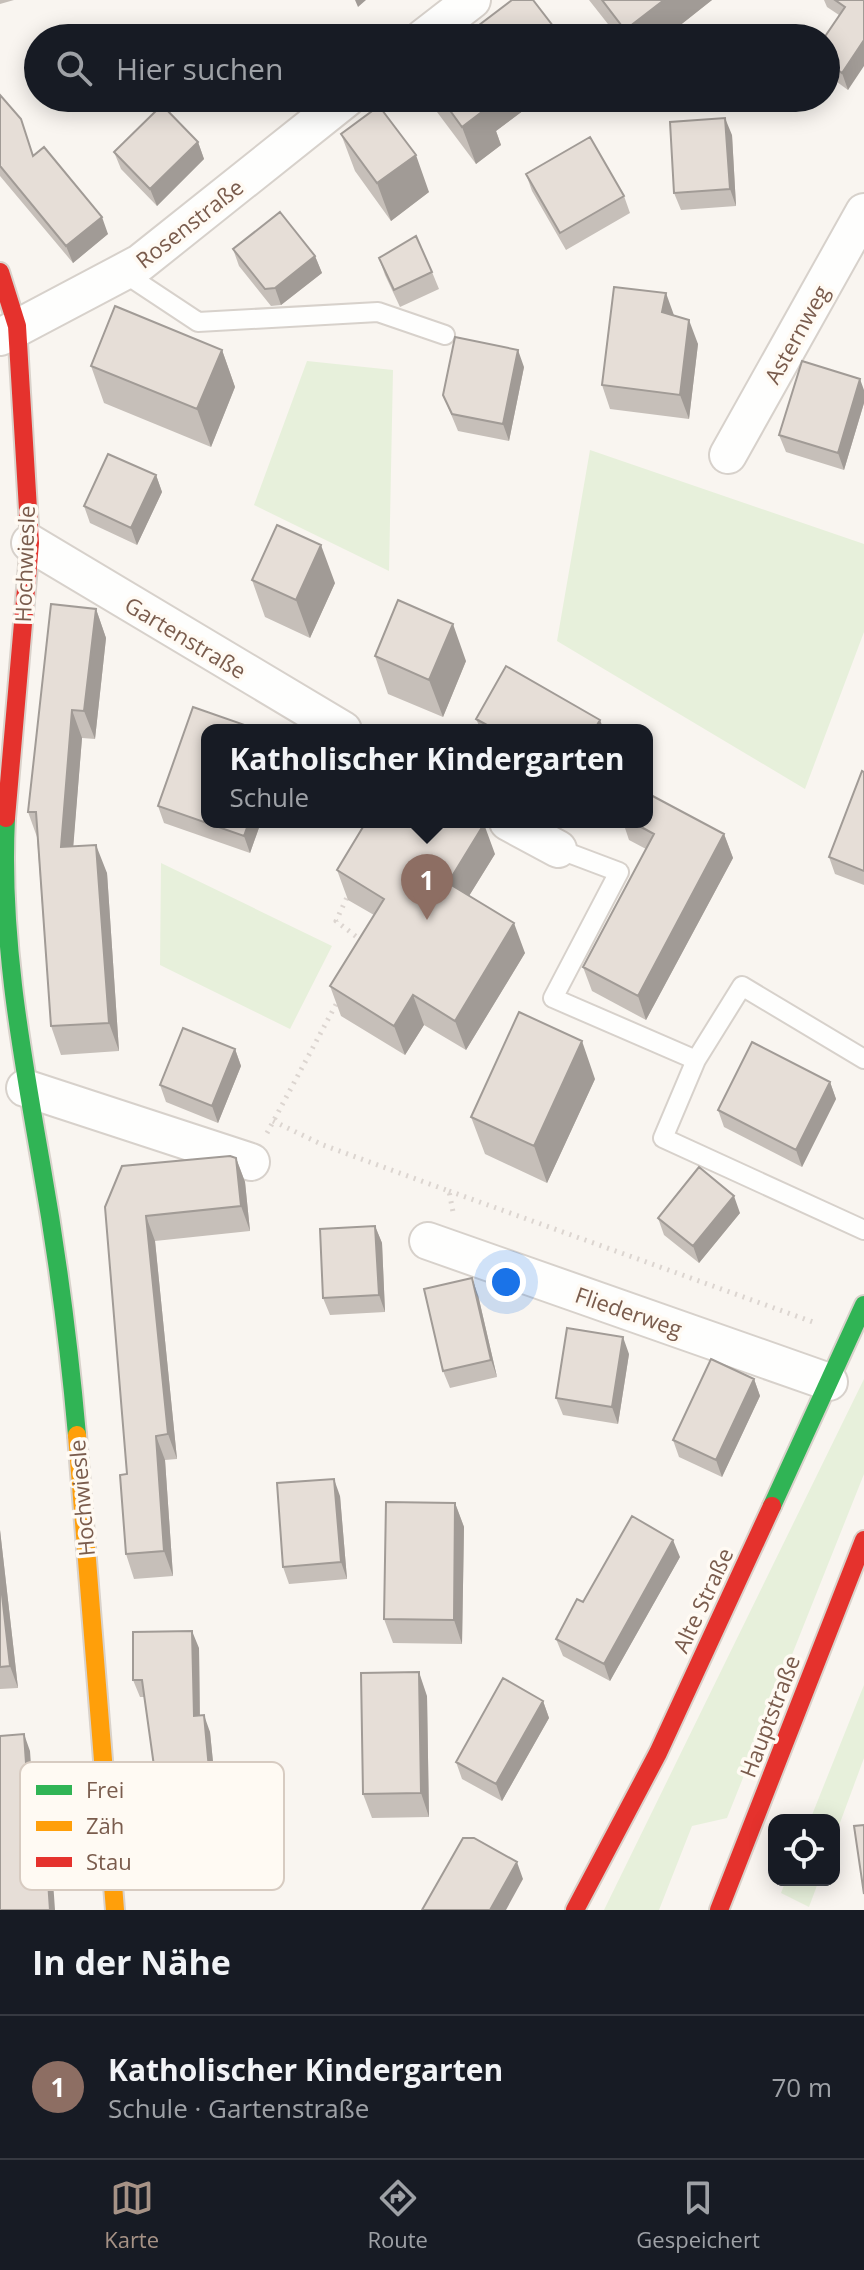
<!DOCTYPE html>
<html lang="de">
<meta charset="utf-8">
<style>
:root{--surface:#171b24;--page:#20242c;--text:#f1f3f6;--muted:#9ea1a6;--line:#363941;--accent:#a69286}
body{margin:0;font-family:"Open Sans",sans-serif;background:var(--page);color:var(--text)}
.controls{position:absolute;right:24px;bottom:24px;display:grid;overflow:hidden;border-radius:16px;box-shadow:0 4px 20px #0003}
.controls button{width:72px;height:72px;display:grid;place-items:center;padding:0;border:0;border-bottom:2px solid var(--line);background:var(--surface);color:var(--text);font:40px sans-serif}
.you{position:absolute;left:506px;top:1282px;width:28px;height:28px;margin:-20px;border:6px solid #fff;border-radius:50%;background:#1a73e8;box-shadow:0 0 0 12px #1a73e833}
.badge{display:grid;place-items:center;width:52px;height:52px;border-radius:50%;background:var(--accent);color:#fff;font-size:26px;font-weight:700}
.pin{position:absolute;translate:-50% -66px;filter:drop-shadow(0 2px 4px #0008)}
.pin::after{content:'';position:absolute;top:42px;width:28px;height:24px;background:inherit;clip-path:polygon(0 0,100% 0,50% 100%)}
.popup{position:absolute;left:201px;top:724px;width:452px;height:104px;box-sizing:border-box;display:grid;place-content:center;border-radius:16px;background:var(--surface);filter:drop-shadow(0 2px 6px #0005);font-size:26px;white-space:nowrap;color:var(--muted)}
.popup b{font-size:30px;color:var(--text)}
.popup::after{content:'';position:absolute;left:50%;top:100%;margin-left:-16px;border:16px solid transparent;border-top-color:var(--surface)}
.list{margin:0;padding:0;list-style:none}
h2{display:flex;justify-content:space-between;align-items:center;height:104px;margin:0;padding:0 32px;font-size:34px}
h2 small{font-size:26px;font-weight:400;color:var(--muted)}
.list li{display:grid;grid-template-columns:52px 1fr auto;gap:24px;align-items:center;box-sizing:border-box;height:144px;padding:0 32px;border-top:2px solid var(--line)}
.list b{display:block;font-size:30px;white-space:nowrap}
.list p{margin:0;font-size:26px;white-space:nowrap;color:var(--muted)}
.list em{font-size:26px;font-style:normal;color:var(--muted)}
.icon{flex:none;width:44px;height:44px;fill:none;stroke:currentColor;stroke-width:2;stroke-linecap:round;stroke-linejoin:round}
.map{position:relative;flex:none;width:864px;height:1910px;overflow:hidden}
.search{position:absolute;background:var(--surface);box-shadow:0 4px 20px #0003;left:24px;right:24px;top:24px;height:88px;display:flex;align-items:center;gap:20px;box-sizing:border-box;padding:0 28px;border-radius:44px;color:var(--muted);font-size:30px}
.sheet{height:248px;background:var(--surface)}
nav{display:flex;justify-content:space-around;align-items:center;box-sizing:border-box;height:112px;border-top:2px solid var(--line);background:var(--surface);font-size:22px;color:var(--muted)}
nav a{display:grid;justify-items:center;gap:4px}
nav .on{color:var(--accent)}
.map>svg:first-child{display:block}
.green{fill:#e7f0db}
.lines{fill:none;stroke-linecap:round;stroke-linejoin:round}
.lane-casing{stroke:#d7d1cb;stroke-width:22}
.street-casing{stroke:#d7d1cb;stroke-width:40}
.fast-casing{stroke:#d9d2cb;stroke-width:22}
.slow-casing{stroke:#d9d2cb;stroke-width:22}
.jam-casing{stroke:#d9d2cb;stroke-width:22}
.path{stroke:#dcd5d0;stroke-width:5;stroke-dasharray:2 6;stroke-linecap:butt}
.lane{stroke:#fefefd;stroke-width:18}
.street{stroke:#fefefd;stroke-width:36}
.fast{stroke:#30b455;stroke-width:18}
.slow{stroke:#ff9f0a;stroke-width:18}
.jam{stroke:#e5322d;stroke-width:18}
.wall{fill:#c6bfb9}
.shaded-wall{fill:#a19b96}
.building{fill:#e6ded7;stroke:#a19b96;stroke-width:2}
.labels{text-anchor:middle;dominant-baseline:central;stroke-width:7;stroke-linejoin:round;paint-order:stroke}
.street-label{font-size:22px;fill:#7a5c4d;stroke:#fffaf3}
.key{fill:#fffaf3;stroke:#d7cbc1;stroke-width:2}
.key-label{font-size:22px;fill:#7a5c4d}
</style>
<div class="map">
<svg width="864" height="1910" viewBox="0 0 864 1910">
<rect width="100%" height="100%" fill="#f9f5f0"/>
<path class="green" d="M307 361 393 370 389 571 254 505Z
M590 450 864 544V632L805 789 557 641Z
M161 863 332 946 290 1029 160 965Z
M864 1379V1474L727 1818 692 1826 659 1910H604Z
M864 1685V1758L834 1839V1820H810Z
M786 1880H819L809 1907 781 1893Z"/>
<g class="lines">
<defs>
<path id="lane" d="M124 273 198 322 378 312 445 335
M558 849 619 872 553 998 696 1060
M864 1059 742 986 696 1060 663 1138 864 1230"/>
<path id="street" d="M423 38 472 0
M0 337 140 263 347 98
M728 455 864 212
M30 543 343 730
M508 822 558 849
M25 1088 251 1162
M428 1241 829 1382"/>
<path id="fast" d="M6 818C0 935 21 1049 41 1163 57 1253 69 1344 77 1435
M772 1506 864 1305"/>
<path id="slow" d="M77 1435 115 1910"/>
<path id="jam" d="M0 272 17 326 30 543 6 818
M575 1910 658 1753 772 1506
M719 1910 864 1540"/>
</defs>
<use href="#lane" class="lane-casing"/>
<use href="#street" class="street-casing"/>
<use href="#fast" class="fast-casing"/>
<use href="#slow" class="slow-casing"/>
<use href="#jam" class="jam-casing"/>
<path class="path" d="M350 891 336 921 362 941
M273 1121 323 1145 449 1191 453 1212
M267 1133 340 997
M449 1191 813 1322"/>
<use href="#lane" class="lane"/>
<use href="#street" class="street"/>
<use href="#fast" class="fast"/>
<use href="#slow" class="slow"/>
<use href="#jam" class="jam"/>
</g>
<path class="wall" d="M0 0H14L0 4Z
M589 0H712L664 38H619Z
M824 0H864L848 90 826 74V38L839 15 827 7Z
M0 95 33 155 108 234 73 263 0 176Z
M430 98H540L496 131 501 145 476 164 434 108Z
M341 134 429 192 391 221 355 171Z
M732 135 736 206 681 210 674 193Z
M198 142 204 159 157 206 121 169 114 152Z
M526 174 624 196 630 213 566 250 532 191Z
M233 249 315 256 322 273 281 305 271 306 239 266Z
M379 258 432 272 439 289 400 307 385 275Z
M674 316 698 344 689 419 610 409 602 385Z
M222 350 235 387 211 447 104 403 91 366Z
M524 367 509 441 458 431 443 395Z
M864 390V403L844 470 786 452 779 435Z
M156 475 162 492 137 545 90 523 84 506Z
M252 580 335 583 310 638 265 617Z
M96 609 106 638 95 739 82 738 73 846 107 873 119 1051 61 1055 51 1026 37 837 28 812Z
M375 656 466 661 443 717 388 694Z
M476 719 604 730H481Z
M864 772V885L835 874 829 857Z
M158 806 207 822H261L250 853 164 823Z
M623 822H647L724 834 733 858 646 1020 592 991 583 967 646 849 629 840Z
M495 854 469 896 525 953 466 1050 424 1025 405 1055 341 1016 330 986 374 915 348 900 337 870Z
M235 1049 241 1066 218 1123 166 1102 160 1085Z
M595 1079 547 1183 485 1154 471 1117Z
M830 1082 836 1099 802 1167 724 1127 718 1110Z
M236 1158 245 1182 250 1231 155 1241 177 1459 165 1460 173 1576 134 1579 126 1554 127 1474 105 1207Z
M740 1213 699 1263 664 1235 658 1218Z
M375 1226 382 1243 385 1312 330 1315 323 1298Z
M478 1295 497 1377 450 1388 443 1371Z
M629 1354 618 1424 563 1415 556 1398Z
M754 1379 760 1396 722 1477 679 1457 673 1440Z
M340 1496 347 1579 289 1584 283 1567Z
M455 1503 464 1527 462 1644 393 1643 384 1619Z
M0 1530 18 1688 0 1689Z
M680 1557 610 1681 563 1656 556 1639 583 1602Z
M199 1648 200 1716 210 1732 224 1872 157 1877 151 1860 160 1809 145 1697H140L133 1680Z
M427 1696 429 1817 372 1818 363 1794Z
M543 1701 549 1718 502 1801 462 1779 456 1762Z"/>
<path class="shaded-wall" d="M355 0H366L358 7Z
M664 0H712L664 38H628L625 30Z
M864 40V66L848 90 842 73Z
M479 98H540L496 131 501 145 476 164 462 127Z
M725 118 732 135 736 206 730 189Z
M198 142 204 159 157 206 150 189Z
M416 155 429 192 391 221 377 183Z
M102 217 108 234 73 263 66 246Z
M315 256 322 273 281 305 275 288Z
M666 293 675 318 662 312Z
M689 320 698 344 689 419 680 395Z
M222 350 235 387 211 447 197 409Z
M518 350 524 367 509 441 503 424Z
M860 379 864 390V403L844 470 838 453Z
M156 475 162 492 137 545 131 528Z
M321 545 335 583 310 638 296 600Z
M96 609 106 638 95 739 84 711Z
M453 624 466 661 443 717 429 680Z
M72 710 82 738 71 875 61 847Z
M600 720 604 730H594Z
M249 822H261L250 853 244 836Z
M484 824 495 854 459 912 448 883Z
M724 834 733 858 646 1020 638 996Z
M96 845 107 873 119 1051 109 1023Z
M514 923 525 953 466 1050 455 1021Z
M413 995 424 1025 405 1055 394 1026Z
M582 1041 595 1079 547 1183 534 1146Z
M235 1049 241 1066 218 1123 212 1106Z
M830 1082 836 1099 802 1167 796 1150Z
M236 1158 245 1182 250 1231 241 1206Z
M734 1196 740 1213 699 1263 693 1246Z
M146 1216 155 1241 177 1459 168 1434Z
M375 1226 382 1243 385 1312 379 1295Z
M472 1278 478 1295 497 1377 491 1360Z
M623 1337 629 1354 618 1424 612 1407Z
M754 1379 760 1396 722 1477 716 1460Z
M156 1436 165 1460 173 1576 164 1551Z
M334 1479 340 1496 347 1579 341 1562Z
M455 1503 464 1527 462 1644 454 1620Z
M0 1530 18 1688 10 1666 0 1577Z
M673 1540 680 1557 610 1681 604 1664Z
M192 1631 199 1648 200 1733 194 1716Z
M419 1672 427 1696 429 1817 421 1793Z
M543 1701 549 1718 502 1801 496 1784Z
M204 1715 210 1732 224 1872 217 1855Z
M24 1734 30 1751 36 1838 30 1821Z
M44 1821 50 1838 55 1910H50Z
M517 1862 523 1879 506 1910H490Z"/>
<path class="building" d="M512 0H533L560 35 556 38H462Z
M602 0H664L625 30Z
M835 0H864V40L842 73 826 61V38H824L845 7Z
M0 95 21 119 33 156 44 147 102 217 66 246 0 166Z
M441 98H480L487 108 462 127Z
M162 105 198 142 150 189 114 152Z
M379 106 416 155 377 183 341 134Z
M725 118 730 189 674 193 670 122Z
M590 137 624 196 560 233 526 174Z
M280 212 315 256 275 288 265 289 233 249Z
M416 236 432 272 394 290 379 258Z
M614 287 666 293 662 312 689 320 680 395 602 385Z
M115 306 222 350 197 409 91 366Z
M455 337 518 350 503 424 452 414 443 395Z
M802 361 860 379 838 453 779 435Z
M108 454 156 475 131 528 84 506Z
M277 525 321 545 296 600 252 580Z
M398 600 453 624 429 680 375 656Z
M51 604 96 609 84 711 72 710 61 847 96 845 109 1023 51 1026 36 812H28Z
M506 666 600 720 594 730H496L476 719Z
M193 707 259 730H207V822H249L244 836 158 806Z
M862 771 864 772V871L829 857Z
M647 793 724 834 638 996 583 967 654 834 632 822H647Z
M366 822H480L484 824 448 883 514 923 455 1021 413 995 394 1026 330 986 384 899 337 870Z
M519 1012 582 1041 534 1146 471 1117Z
M183 1028 235 1049 212 1106 160 1085Z
M752 1042 830 1082 796 1150 718 1110Z
M230 1156 236 1158 241 1206 146 1216 168 1434 156 1436 164 1551 126 1554 120 1475 127 1474 105 1207 122 1166Z
M699 1167 734 1196 693 1246 658 1218Z
M375 1226 379 1295 323 1298 320 1229Z
M472 1278 491 1360 443 1371 424 1289Z
M567 1328 623 1337 612 1407 556 1398Z
M711 1359 754 1379 716 1460 673 1440Z
M334 1479 341 1562 283 1567 277 1483Z
M386 1502 455 1503 454 1620 384 1619Z
M632 1516 673 1540 604 1664 556 1639 577 1599 583 1602Z
M0 1577 10 1666 0 1667Z
M192 1631 194 1716 204 1715 217 1855 151 1860 148 1810 160 1809 142 1680H133V1632Z
M419 1672 421 1793 363 1794 361 1673Z
M503 1678 543 1701 496 1784 456 1762Z
M24 1734 30 1821H44L50 1910H0V1736Z
M864 1825V1894L854 1826Z
M463 1838H474L517 1862 490 1910H422Z"/>
<g class="labels">
<g class="street-label">
<text transform="translate(189 223) rotate(-38)">Rosenstraße</text>
<text transform="translate(796 334) rotate(-61)">Asternweg</text>
<text transform="translate(24 564) rotate(-88)">Hochwiesle</text>
<text transform="translate(186 637) rotate(31)">Gartenstraße</text>
<text transform="translate(629 1311) rotate(19)">Fliederweg</text>
<text transform="translate(81 1498) rotate(-95)">Hochwiesle</text>
<text transform="translate(702 1600) rotate(-65)">Alte Straße</text>
<text transform="translate(769 1716) rotate(-69)">Hauptstraße</text>
</g>
</g>
<rect x="20" y="1762" width="264" height="128" rx="12" class="key"/>
<rect x="36" y="1785" width="36" height="10" fill="#30b455"/>
<rect x="36" y="1821" width="36" height="10" fill="#ff9f0a"/>
<rect x="36" y="1857" width="36" height="10" fill="#e5322d"/>
<g class="key-label">
<text x="86" y="1798">Frei</text>
<text x="86" y="1834">Zäh</text>
<text x="86" y="1870">Stau</text>
</g>
</svg>
<div class="controls">
<button><svg class="icon" aria-label="locate" viewBox="0 0 24 24"><circle cx="12" cy="12" r="6"/><path d="M12 2v4M12 18v4M2 12h4M18 12h4"/></svg></button>
</div>
<div class="you"></div>
<div class="pin badge" style="left:427px;top:920px;background:#8d6e63">1</div>
<div class="popup"><b>Katholischer Kindergarten</b>Schule</div>
<div class="search"><svg class="icon" aria-label="search" viewBox="0 0 24 24"><circle cx="10" cy="10" r="6"/><path d="M15 15l6 6"/></svg>Hier suchen</div>
</div>
<section class="sheet">
<h2>In der Nähe<small></small></h2>
<ul class="list">
<li><span class="badge" style="background:#8d6e63">1</span><div><b>Katholischer Kindergarten</b><p>Schule · Gartenstraße</p></div><em>70 m</em></li>
</ul>
</section>
<nav>
<a class="on"><svg class="icon" aria-label="map" viewBox="0 0 24 24"><path d="M3 6l6-2 6 2 6-2v14l-6 2-6-2-6 2zM9 4v14M15 6v14"/></svg>Karte</a>
<a><svg class="icon" aria-label="directions" viewBox="0 0 24 24"><path d="M12 3l9 9-9 9-9-9zM9 14v-3h6M13 9l2 2-2 2"/></svg>Route</a>
<a><svg class="icon" aria-label="saved" viewBox="0 0 24 24"><path d="M7 4h10v16l-5-4-5 4z"/></svg>Gespeichert</a>
</nav>
